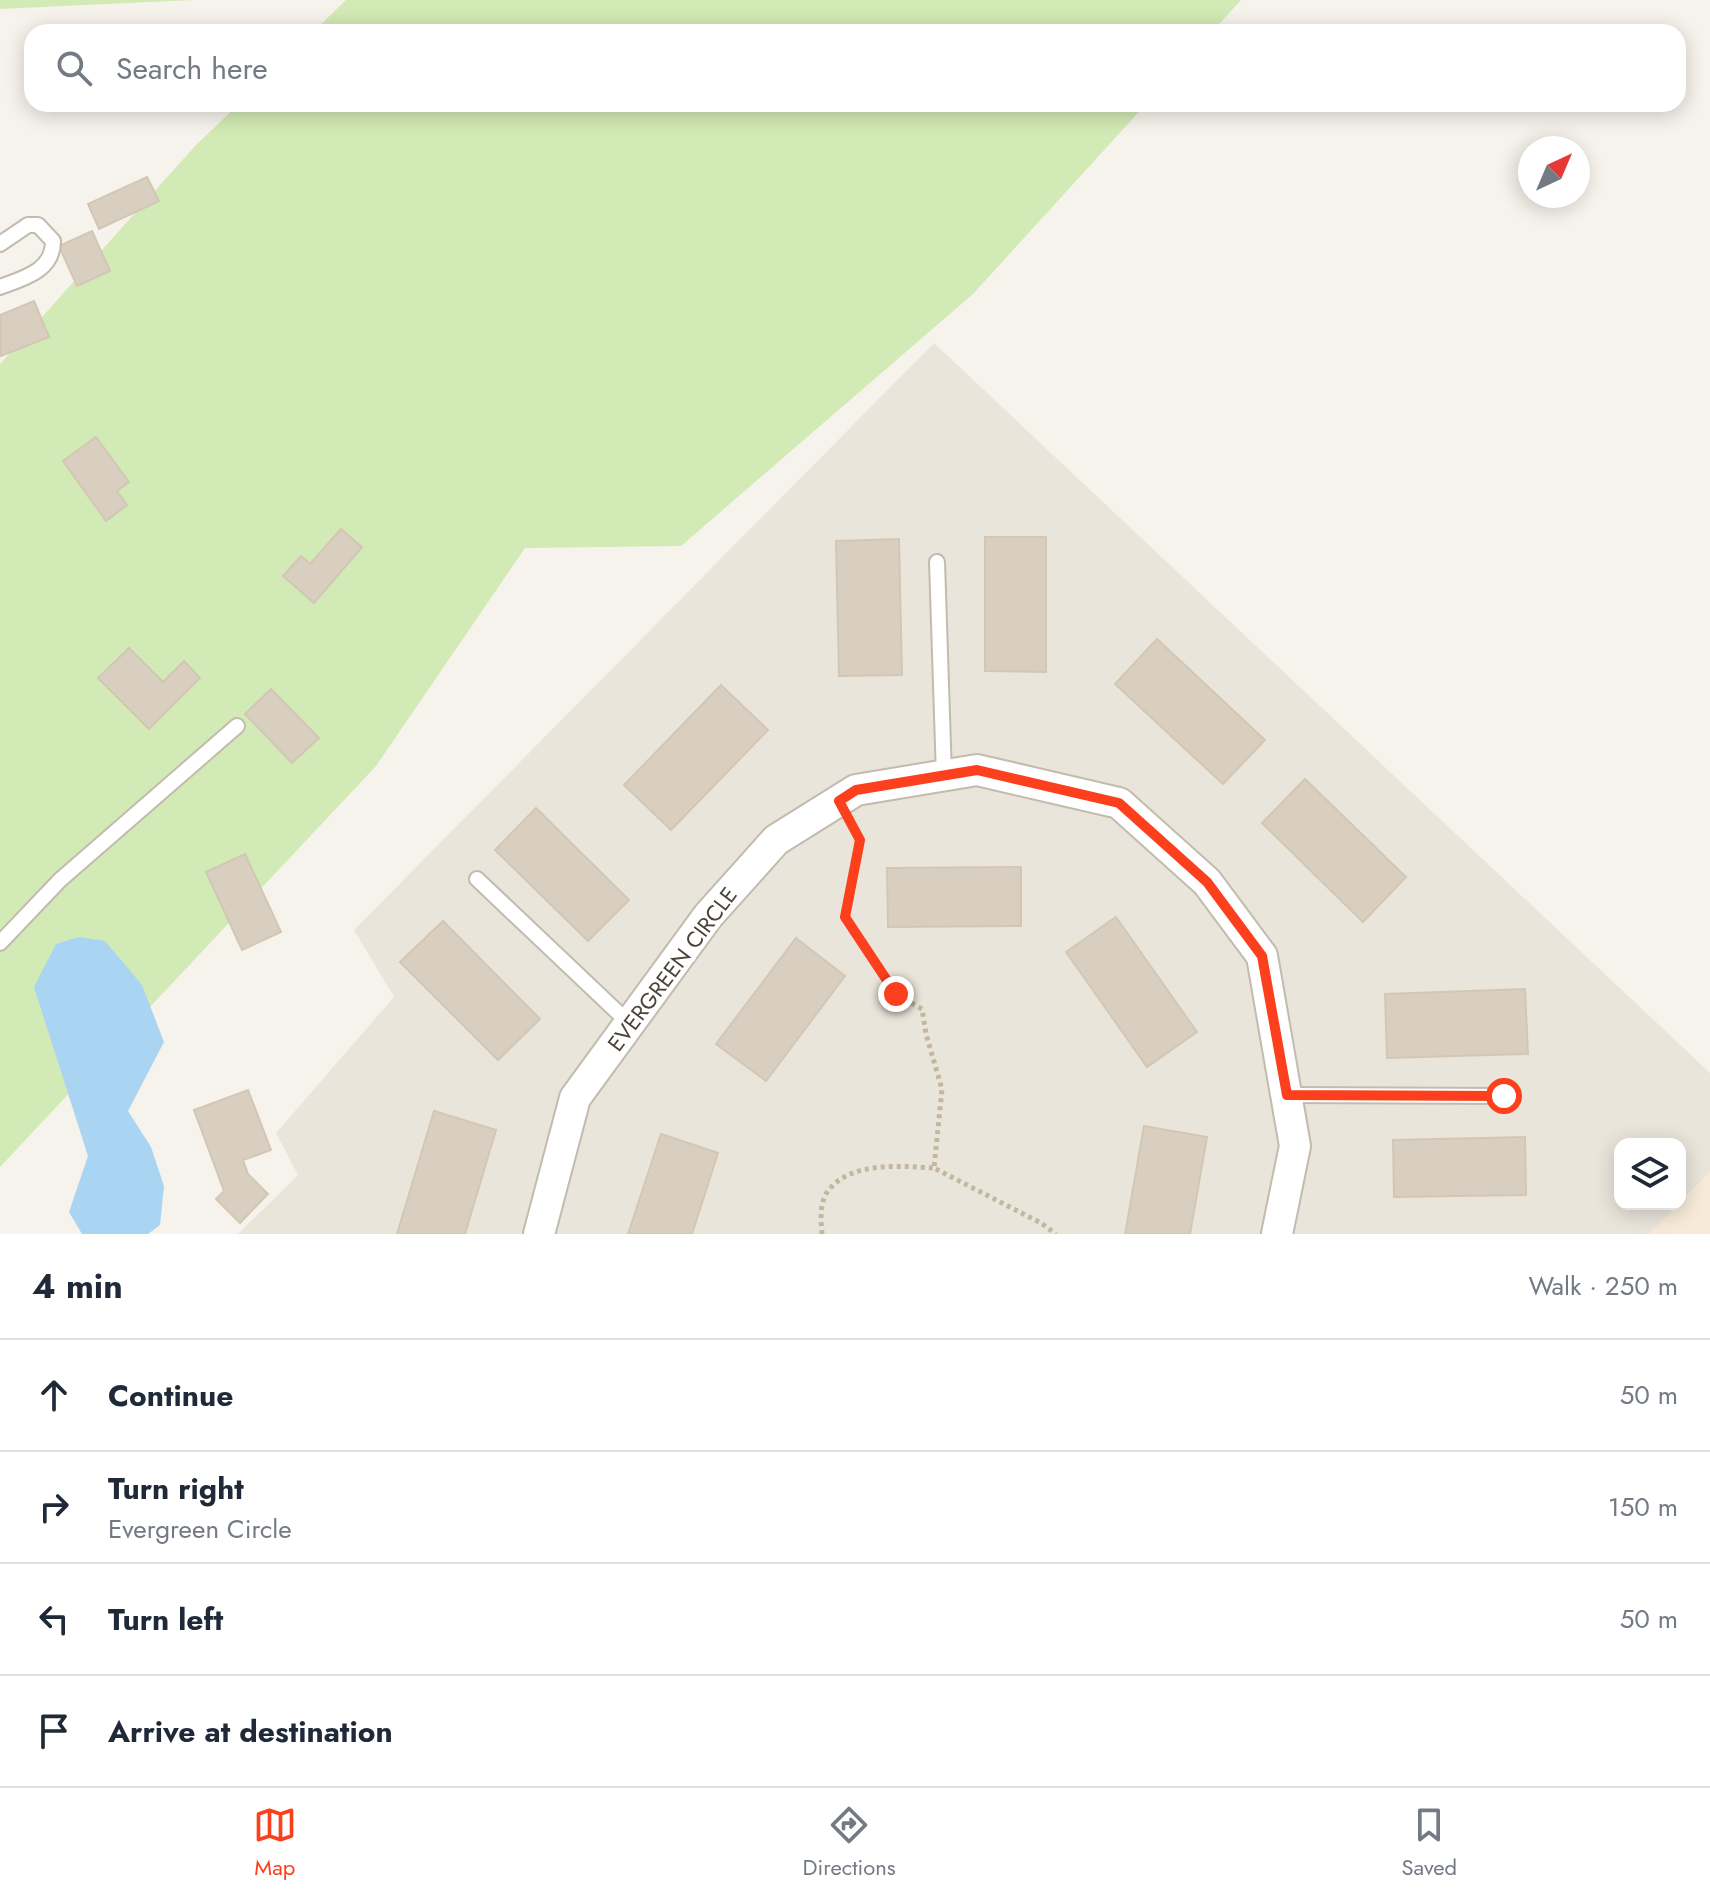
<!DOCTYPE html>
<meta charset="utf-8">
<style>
:root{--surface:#fff;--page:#f6f6f7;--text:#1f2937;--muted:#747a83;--line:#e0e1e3;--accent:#fc3f1d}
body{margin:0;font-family:Jost,sans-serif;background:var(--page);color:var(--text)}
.controls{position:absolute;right:24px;bottom:24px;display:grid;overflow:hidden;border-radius:16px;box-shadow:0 4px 20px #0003}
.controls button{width:72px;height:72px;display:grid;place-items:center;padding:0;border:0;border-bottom:2px solid var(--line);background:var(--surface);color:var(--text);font:40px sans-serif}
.compass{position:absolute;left:1518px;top:136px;width:72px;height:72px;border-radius:50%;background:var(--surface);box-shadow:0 4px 20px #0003;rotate:44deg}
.stop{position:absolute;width:24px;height:24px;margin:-18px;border:6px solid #fc3f1d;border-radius:50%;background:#fff}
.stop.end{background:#fc3f1d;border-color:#fff;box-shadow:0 2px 8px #0008}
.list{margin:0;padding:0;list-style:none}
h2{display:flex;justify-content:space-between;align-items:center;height:104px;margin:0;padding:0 32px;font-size:34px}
h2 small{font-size:26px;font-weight:400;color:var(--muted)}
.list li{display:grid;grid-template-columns:52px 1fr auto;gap:24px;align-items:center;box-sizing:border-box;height:112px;padding:0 32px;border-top:2px solid var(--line)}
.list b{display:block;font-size:30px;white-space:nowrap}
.list p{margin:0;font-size:26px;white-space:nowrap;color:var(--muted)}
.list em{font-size:26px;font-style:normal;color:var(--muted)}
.icon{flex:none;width:44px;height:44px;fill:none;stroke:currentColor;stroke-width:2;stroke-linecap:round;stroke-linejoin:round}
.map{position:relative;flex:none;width:1710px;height:1234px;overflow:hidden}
.search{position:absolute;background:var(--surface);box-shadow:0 4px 20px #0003;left:24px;right:24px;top:24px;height:88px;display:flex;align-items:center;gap:20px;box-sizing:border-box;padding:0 28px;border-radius:24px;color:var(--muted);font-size:30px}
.sheet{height:552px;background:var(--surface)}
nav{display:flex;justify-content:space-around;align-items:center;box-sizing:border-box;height:112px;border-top:2px solid var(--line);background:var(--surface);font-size:22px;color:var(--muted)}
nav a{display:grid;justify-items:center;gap:4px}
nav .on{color:var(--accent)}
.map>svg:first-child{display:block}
.residential{fill:#eae5da}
.commercial{fill:#f7ead8}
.green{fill:#d2eab5}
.water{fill:#a9d4f2}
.building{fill:#d8cfc1;stroke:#d3c7b4;stroke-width:2}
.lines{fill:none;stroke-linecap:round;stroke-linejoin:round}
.service-casing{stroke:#c2bbae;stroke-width:18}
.minor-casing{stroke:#c2bbae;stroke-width:34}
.path{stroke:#c4b79f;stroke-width:5;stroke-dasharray:4 4;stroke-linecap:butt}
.service{stroke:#fff;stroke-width:14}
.minor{stroke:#fff;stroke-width:30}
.route{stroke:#fc3f1d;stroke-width:10}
.labels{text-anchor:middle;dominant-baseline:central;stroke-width:8;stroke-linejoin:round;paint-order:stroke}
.street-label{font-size:22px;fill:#4b4439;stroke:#fff}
</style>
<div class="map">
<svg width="1710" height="1234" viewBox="0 0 1710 1234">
<rect width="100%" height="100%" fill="#f6f3ec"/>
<path class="residential" d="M934 343 1710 1073V1172L1680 1203V1144H1620V1204H1679L1649 1234H238L298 1175 276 1133 394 997 354 930Z"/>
<path class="commercial" d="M1710 1172V1234H1649L1680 1204Z"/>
<path class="green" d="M0 0H193L0 9Z
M346 0H1241L1212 32H313Z
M239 104H1146L973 294 681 546 525 548 376 766 0 1167V364L195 146Z"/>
<path class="water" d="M79 937 105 941 142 985 164 1042 128 1111 151 1147 164 1186 160 1225 148 1234H82L69 1212 88 1156 34 987 56 944Z"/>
<path class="building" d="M147 177 159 201 99 229 88 204Z
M92 231 110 271 77 286 59 246Z
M34 301 49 337 1 356 0 315Z
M96 437 129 482 117 491 127 505 106 521 63 461Z
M341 529 362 547 314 603 283 576 301 556 310 564Z
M985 537H1046V672L985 671Z
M899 539 902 675 839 676 836 541Z
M1157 639 1265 740 1223 784 1115 684Z
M129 648 163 682 184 661 200 678 149 729 98 678Z
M721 685 768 730 671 830 624 785Z
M271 689 319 738 292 763 245 714Z
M1305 779 1406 877 1363 922 1262 823Z
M536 808 629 900 588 941 495 850Z
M245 854 281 932 242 950 206 872Z
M1021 867V926L888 927 887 868Z
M1116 917 1197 1032 1147 1067 1066 952Z
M443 921 540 1019 498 1060 400 962Z
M796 938 845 976 766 1081 716 1044Z
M1525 989 1528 1054 1387 1058 1385 994Z
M248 1090 271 1150 243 1160 248 1174 268 1194 240 1223 216 1199 224 1191 194 1110Z
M434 1111 496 1130 465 1234H397Z
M1144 1126 1207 1137 1190 1234H1125Z
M661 1134 718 1153 692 1234H628Z
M1525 1137 1526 1195 1394 1197 1393 1140Z"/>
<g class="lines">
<defs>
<path id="service" d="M0 244 28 225H38L53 241C53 271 24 278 0 287
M937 562 944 776
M477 879 630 1024
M0 943 60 880 237 726
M1287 1095 1504 1096"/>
<path id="minor" d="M539 1234 575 1098 708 916 776 840 856 790 977 770 1119 803 1207 882 1262 956 1295 1146 1277 1234"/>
</defs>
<use href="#service" class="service-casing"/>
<use href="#minor" class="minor-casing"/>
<path class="path" d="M851 823 860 840 845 917 896 994 922 1009 926 1034 942 1089 934 1168 1041 1223 1056 1234
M822 1234C821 1221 819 1203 828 1191 850 1161 901 1166 934 1168"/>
<use href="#service" class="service"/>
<use href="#minor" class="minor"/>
</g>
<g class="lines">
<path class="route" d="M896 994 845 917 860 840 839 801 856 790 977 770 1119 803 1207 882 1262 956 1287 1095 1504 1096"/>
</g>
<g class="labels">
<g class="street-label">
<text transform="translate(672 969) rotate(-53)">EVERGREEN CIRCLE</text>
</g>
</g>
</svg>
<div class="controls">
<button><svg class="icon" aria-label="layers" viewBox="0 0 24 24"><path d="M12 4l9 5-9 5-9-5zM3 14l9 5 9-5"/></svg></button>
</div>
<svg class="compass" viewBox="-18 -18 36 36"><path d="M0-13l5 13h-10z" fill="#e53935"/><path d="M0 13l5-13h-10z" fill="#747a83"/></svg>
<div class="stop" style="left:1504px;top:1096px"></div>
<div class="stop end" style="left:896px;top:994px"></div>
<div class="search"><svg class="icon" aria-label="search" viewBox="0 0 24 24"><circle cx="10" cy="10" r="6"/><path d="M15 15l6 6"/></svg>Search here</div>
</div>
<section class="sheet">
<h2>4 min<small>Walk · 250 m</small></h2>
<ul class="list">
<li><svg class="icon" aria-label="ahead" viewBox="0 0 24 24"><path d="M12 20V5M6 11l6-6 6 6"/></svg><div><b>Continue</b></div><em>50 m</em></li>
<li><svg class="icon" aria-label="right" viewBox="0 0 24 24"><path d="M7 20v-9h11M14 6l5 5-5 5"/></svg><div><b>Turn right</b><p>Evergreen Circle</p></div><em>150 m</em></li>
<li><svg class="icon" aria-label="left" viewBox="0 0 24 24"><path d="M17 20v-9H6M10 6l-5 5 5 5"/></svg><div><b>Turn left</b></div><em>50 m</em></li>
<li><svg class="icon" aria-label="arrive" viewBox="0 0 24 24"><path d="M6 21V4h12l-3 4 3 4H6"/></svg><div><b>Arrive at destination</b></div></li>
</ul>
</section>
<nav>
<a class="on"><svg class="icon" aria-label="map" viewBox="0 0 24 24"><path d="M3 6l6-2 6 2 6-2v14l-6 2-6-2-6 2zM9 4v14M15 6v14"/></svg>Map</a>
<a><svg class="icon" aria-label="directions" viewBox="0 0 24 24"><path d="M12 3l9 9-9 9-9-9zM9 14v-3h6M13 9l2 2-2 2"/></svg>Directions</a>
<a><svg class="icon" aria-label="saved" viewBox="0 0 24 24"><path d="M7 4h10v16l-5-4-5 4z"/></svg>Saved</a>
</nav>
